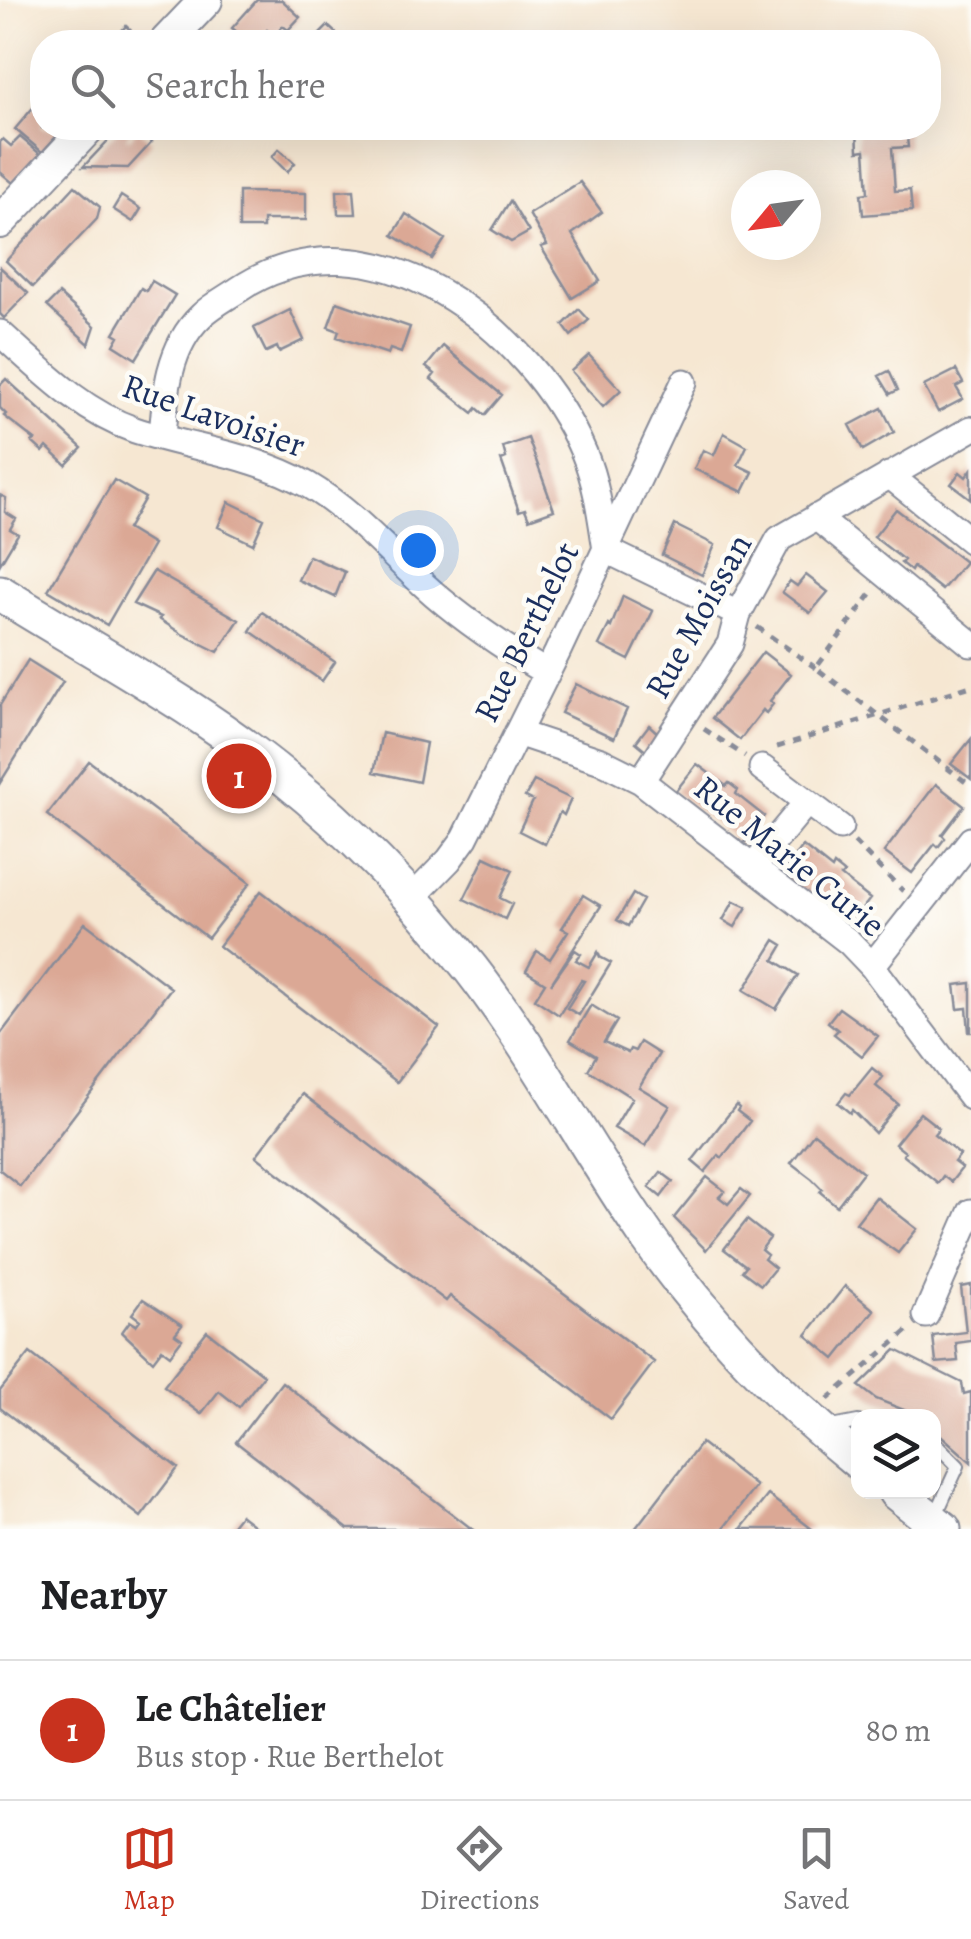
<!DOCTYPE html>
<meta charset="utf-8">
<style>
:root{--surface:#fff;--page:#f6f6f6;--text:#202124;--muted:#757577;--line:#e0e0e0;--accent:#c8321e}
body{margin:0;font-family:Alegreya,serif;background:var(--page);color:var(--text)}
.controls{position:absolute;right:30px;bottom:30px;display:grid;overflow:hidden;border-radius:20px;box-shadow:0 10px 40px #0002}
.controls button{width:90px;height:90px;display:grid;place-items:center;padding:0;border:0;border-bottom:2px solid var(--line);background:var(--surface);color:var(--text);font:50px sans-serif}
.compass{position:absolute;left:731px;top:170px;width:90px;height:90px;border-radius:50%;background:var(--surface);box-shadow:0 10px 40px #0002;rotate:241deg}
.you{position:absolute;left:418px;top:550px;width:35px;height:35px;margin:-25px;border:8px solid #fff;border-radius:50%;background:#1a73e8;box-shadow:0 0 0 15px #1a73e833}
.badge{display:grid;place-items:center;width:65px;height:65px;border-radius:50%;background:var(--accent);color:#fff;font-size:32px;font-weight:700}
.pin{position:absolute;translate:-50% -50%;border:5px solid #fff;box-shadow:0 2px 10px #0006}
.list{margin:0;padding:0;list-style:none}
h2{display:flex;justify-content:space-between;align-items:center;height:130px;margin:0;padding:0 40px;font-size:42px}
h2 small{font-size:32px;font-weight:400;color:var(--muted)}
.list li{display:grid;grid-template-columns:65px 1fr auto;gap:30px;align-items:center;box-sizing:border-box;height:140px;padding:0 40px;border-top:2px solid var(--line)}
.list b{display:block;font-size:38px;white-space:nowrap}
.list p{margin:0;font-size:32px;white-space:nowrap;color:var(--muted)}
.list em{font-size:32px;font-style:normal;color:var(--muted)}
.icon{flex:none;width:55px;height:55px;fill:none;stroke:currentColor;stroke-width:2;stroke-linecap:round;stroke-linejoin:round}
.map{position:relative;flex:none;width:971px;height:1529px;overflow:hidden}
.search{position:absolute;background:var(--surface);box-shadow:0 10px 40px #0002;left:30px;right:30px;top:30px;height:110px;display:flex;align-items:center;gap:25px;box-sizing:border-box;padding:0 35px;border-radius:40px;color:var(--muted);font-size:38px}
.sheet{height:270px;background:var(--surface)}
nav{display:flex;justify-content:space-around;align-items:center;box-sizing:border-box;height:140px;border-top:2px solid var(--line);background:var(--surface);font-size:28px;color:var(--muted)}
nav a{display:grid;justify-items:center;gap:5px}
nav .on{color:var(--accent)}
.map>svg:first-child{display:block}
.building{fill:#dba895}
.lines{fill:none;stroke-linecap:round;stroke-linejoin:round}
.service-casing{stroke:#888b98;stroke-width:16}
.minor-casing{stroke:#888b98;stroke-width:29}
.tertiary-casing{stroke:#888b98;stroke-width:36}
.secondary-casing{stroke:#888b98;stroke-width:39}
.path{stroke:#888b98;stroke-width:5;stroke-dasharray:8 8;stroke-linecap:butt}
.service{stroke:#fff;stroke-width:12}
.minor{stroke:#fff;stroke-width:25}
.tertiary{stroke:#fff;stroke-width:32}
.secondary{stroke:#fff;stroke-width:35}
.labels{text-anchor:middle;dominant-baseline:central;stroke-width:9;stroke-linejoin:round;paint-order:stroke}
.street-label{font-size:35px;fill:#1b2f5e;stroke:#fdfcf7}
</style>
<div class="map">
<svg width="971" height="1529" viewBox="0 0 971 1529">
<rect width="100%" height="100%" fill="#fdfcf7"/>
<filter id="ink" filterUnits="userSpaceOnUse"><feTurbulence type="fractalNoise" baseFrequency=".01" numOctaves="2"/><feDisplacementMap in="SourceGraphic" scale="20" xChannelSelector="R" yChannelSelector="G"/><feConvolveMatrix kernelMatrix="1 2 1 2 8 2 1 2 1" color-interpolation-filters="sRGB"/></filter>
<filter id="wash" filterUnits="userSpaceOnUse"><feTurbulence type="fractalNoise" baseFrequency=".0048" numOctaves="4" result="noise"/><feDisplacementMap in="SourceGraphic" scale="40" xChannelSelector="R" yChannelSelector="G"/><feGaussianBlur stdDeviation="2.25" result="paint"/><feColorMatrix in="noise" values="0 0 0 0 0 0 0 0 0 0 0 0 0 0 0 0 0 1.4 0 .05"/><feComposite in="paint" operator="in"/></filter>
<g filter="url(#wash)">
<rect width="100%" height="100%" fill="#f6e7d2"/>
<g id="blocks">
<path class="building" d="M257 0H282L300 17 288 30 283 26 274 36 267 30 256 42H228L237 32 232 28Z
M126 26 143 42H111Z
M328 26 339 36 333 42 320 34Z
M37 103 42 109V128H64L42 152 15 129Z
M120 128H133L126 136 129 139 138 129 152 142 128 168 83 167Z
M857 128H906L908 147 892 148 895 191 910 190 912 211 863 215 861 194 868 193 865 150 858 151Z
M20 137 40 154 13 183 0 172V142L3 139 11 146Z
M279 149 295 163 287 172 272 157Z
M580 182 602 212 572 234 600 281 572 298 541 247 547 245 529 214Z
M75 186 100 207 97 219 33 287 6 261Z
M354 190 356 214H338L337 191Z
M239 192 306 193V220H263V228H239Z
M121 196 141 209 133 222 113 209Z
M510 201 529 232 511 242 492 230Z
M406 214 445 239 432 259 393 235Z
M0 267 28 293 4 318 0 314Z
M152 281 175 295 136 359 114 345 119 336 114 333 141 288 146 291Z
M59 294 95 326 89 344 47 306Z
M337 302 410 327 401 353 390 349 388 354 337 337 339 331 328 327Z
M579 309 589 320 571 336 563 325Z
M290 310 304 340 279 352 277 347 266 352 254 328Z
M443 346 502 395 485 415 477 408 473 413 431 379 435 374 426 367Z
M589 355 621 390 603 407 571 371Z
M956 370 963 383 956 387 963 399 938 412 924 386Z
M889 371 898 390 890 394 879 376Z
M6 379 82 448 66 465 47 447 43 452 32 442 35 440 4 416 6 414 0 408V385Z
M882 408 894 432 863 450 850 425Z
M724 433 747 446 738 465 753 472 743 492 694 469 703 450 714 455Z
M528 438 554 510 529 519 525 509 519 511 501 460 506 458 503 447Z
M971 470V499L951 484 960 472 966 477Z
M114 480 145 498 127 529 153 545 107 625 48 590Z
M0 495 6 498 5 512 16 519 10 529 18 534 0 564Z
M229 502 264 519 253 544 218 527Z
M896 509 965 562 942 590 913 567 911 571 901 563 904 560 874 537Z
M675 525 715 545 702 575 662 555Z
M309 556 345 572 335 597 298 580Z
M154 571 239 620 218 652 182 634 159 619 161 617 133 604Z
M806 575 828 592 810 613 782 592 790 581 797 586Z
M623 596 653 611 629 660 599 645 609 625 611 627Z
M262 612 335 662 322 681 250 631Z
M763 652 791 674 770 701 773 704 766 713 763 710 740 740 712 718Z
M28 660 63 682 0 783V705Z
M576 684 627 709 614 738 561 713Z
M649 725 661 736 648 752 636 742Z
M382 733 426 743 419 782 374 772Z
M971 739V779L951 764Z
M89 761 250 883 208 938 47 815Z
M697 764 726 786 729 783 738 790 736 794 764 816 743 845 675 792Z
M534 781 571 799 564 815 560 812 545 844 519 831 533 801 525 797Z
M936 784 964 806 942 835 945 838 938 847 935 844 912 873 884 852Z
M803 846 832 869 834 865 844 873 841 876 870 899 848 927 781 874Z
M485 857 513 870 500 898 512 904 505 919 464 899Z
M261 891 439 1027 397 1082 219 946Z
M633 894 643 900 628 926 617 920Z
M583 895 601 906 551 984 575 950 581 954 576 960 589 967 598 952 600 957 611 963 579 1015 567 1008 584 981 581 980 559 1015 535 999 545 983 526 971 537 951 550 959 568 931 562 928Z
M734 901 747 907 735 927 723 920Z
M85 923 171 988 20 1186 0 1170V1035Z
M775 940 783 945 774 960 798 975 776 1009 744 990Z
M971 983V1032H969L967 1008 958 1009 955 985Z
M591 1005 617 1021 604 1042 628 1053 630 1049 635 1051 640 1042 659 1054 639 1087 670 1106 645 1146 614 1128 632 1098 588 1070 596 1056 570 1040Z
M839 1008 878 1036 862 1056 834 1034 838 1030 828 1022Z
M872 1068 883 1077 876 1086 898 1104 875 1133 852 1110 850 1113 838 1103 846 1093 850 1095Z
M303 1094 654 1362 611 1419 450 1296 446 1301 256 1156Z
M736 1105 739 1108 737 1111 750 1121 722 1158 719 1155 705 1172 692 1161Z
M920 1113 939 1128 934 1134 960 1155 954 1162 962 1168 951 1182 943 1176 938 1183 903 1155 905 1152 895 1144Z
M814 1133 863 1172 837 1206 820 1192 822 1189 812 1179 791 1163Z
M661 1172 673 1181 661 1197 649 1187Z
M707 1177 725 1191 719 1197 728 1204 741 1189 750 1196 706 1250 674 1218Z
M876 1197 917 1229 898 1253 856 1223Z
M747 1220 770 1238 761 1250 767 1255 764 1259 775 1268 761 1285 742 1271 746 1266 724 1249Z
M971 1285V1341L956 1343 958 1361 936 1363 933 1336 966 1332 961 1287Z
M845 1286 874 1310 835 1359 806 1335Z
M143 1299 182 1325 175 1334 182 1339 170 1355 162 1349 153 1361 122 1332 130 1321 136 1325 140 1320 132 1314Z
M207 1331 264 1375 239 1407 219 1391 201 1414 164 1386Z
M896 1350 962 1383 964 1394 971 1392V1462L934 1429V1416H919L876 1399 859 1386Z
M30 1353 178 1468 141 1517 0 1408V1391Z
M282 1382 472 1529H348L236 1442Z
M701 1443 756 1486 723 1529H635Z
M768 1495 812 1529H741Z
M240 1515 258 1529H229Z"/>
</g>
</g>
<g filter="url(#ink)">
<use href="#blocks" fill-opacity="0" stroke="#888b98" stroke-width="2.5"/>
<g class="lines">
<defs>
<path id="service" d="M827 1428 858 1422
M934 1442 958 1466 934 1519"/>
<path id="minor" d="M0 333C41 370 82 412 135 430 193 449 254 454 308 485 352 511 386 550 423 584 461 619 503 647 547 673
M162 437C165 396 168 347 201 316 211 306 226 298 238 290 371 201 532 330 584 453 597 484 601 518 606 550L738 614
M889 475 971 541
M816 517 971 644
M517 733 601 761 641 781 849 942 872 966 971 1097
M762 768 840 827
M641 781 730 644 738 614 779 539 971 429
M753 867 807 802
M411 899 449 860 465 838 557 653 684 382
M872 966 971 840
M926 1315 971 1212"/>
<path id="tertiary" d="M166 42 206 0
M0 222 88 128"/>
<path id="secondary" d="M0 593C96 653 199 707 286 779 355 834 416 900 471 969 536 1053 586 1148 646 1235 705 1320 779 1397 858 1461
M896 1492 943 1529"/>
</defs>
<use href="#service" class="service-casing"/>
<use href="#minor" class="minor-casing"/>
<use href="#tertiary" class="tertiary-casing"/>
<use href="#secondary" class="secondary-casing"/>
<path class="path" d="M871 594 816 668 971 786
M757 627 816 668
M704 729 745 756
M777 747 971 686
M854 842 903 891
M828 1399 911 1328"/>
<use href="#service" class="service"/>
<use href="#minor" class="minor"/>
<use href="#tertiary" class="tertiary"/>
<use href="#secondary" class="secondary"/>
</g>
</g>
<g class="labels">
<g class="street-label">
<text transform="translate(214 415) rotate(19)">Rue Lavoisier</text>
<text transform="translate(698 616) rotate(-61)">Rue Moissan</text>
<text transform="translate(526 632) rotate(-64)">Rue Berthelot</text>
<text transform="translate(790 856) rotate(39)">Rue Marie Curie</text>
</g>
</g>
</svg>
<div class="controls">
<button><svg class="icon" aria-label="layers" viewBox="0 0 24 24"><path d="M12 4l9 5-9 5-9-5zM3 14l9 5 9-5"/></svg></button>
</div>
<svg class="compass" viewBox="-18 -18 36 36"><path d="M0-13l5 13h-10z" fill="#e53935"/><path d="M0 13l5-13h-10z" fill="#757577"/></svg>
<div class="you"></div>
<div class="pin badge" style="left:239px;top:776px">1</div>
<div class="search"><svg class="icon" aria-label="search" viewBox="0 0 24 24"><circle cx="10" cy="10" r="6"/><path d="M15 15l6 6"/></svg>Search here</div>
</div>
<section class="sheet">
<h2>Nearby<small></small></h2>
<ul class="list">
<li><span class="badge">1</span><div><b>Le Châtelier</b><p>Bus stop · Rue Berthelot</p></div><em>80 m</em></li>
</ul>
</section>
<nav>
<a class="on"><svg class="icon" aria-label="map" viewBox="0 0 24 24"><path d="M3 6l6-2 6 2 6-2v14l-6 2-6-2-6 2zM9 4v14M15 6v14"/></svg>Map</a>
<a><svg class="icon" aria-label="directions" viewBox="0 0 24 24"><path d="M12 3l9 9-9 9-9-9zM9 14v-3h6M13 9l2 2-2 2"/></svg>Directions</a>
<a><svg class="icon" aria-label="saved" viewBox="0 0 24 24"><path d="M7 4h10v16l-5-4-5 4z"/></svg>Saved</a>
</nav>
